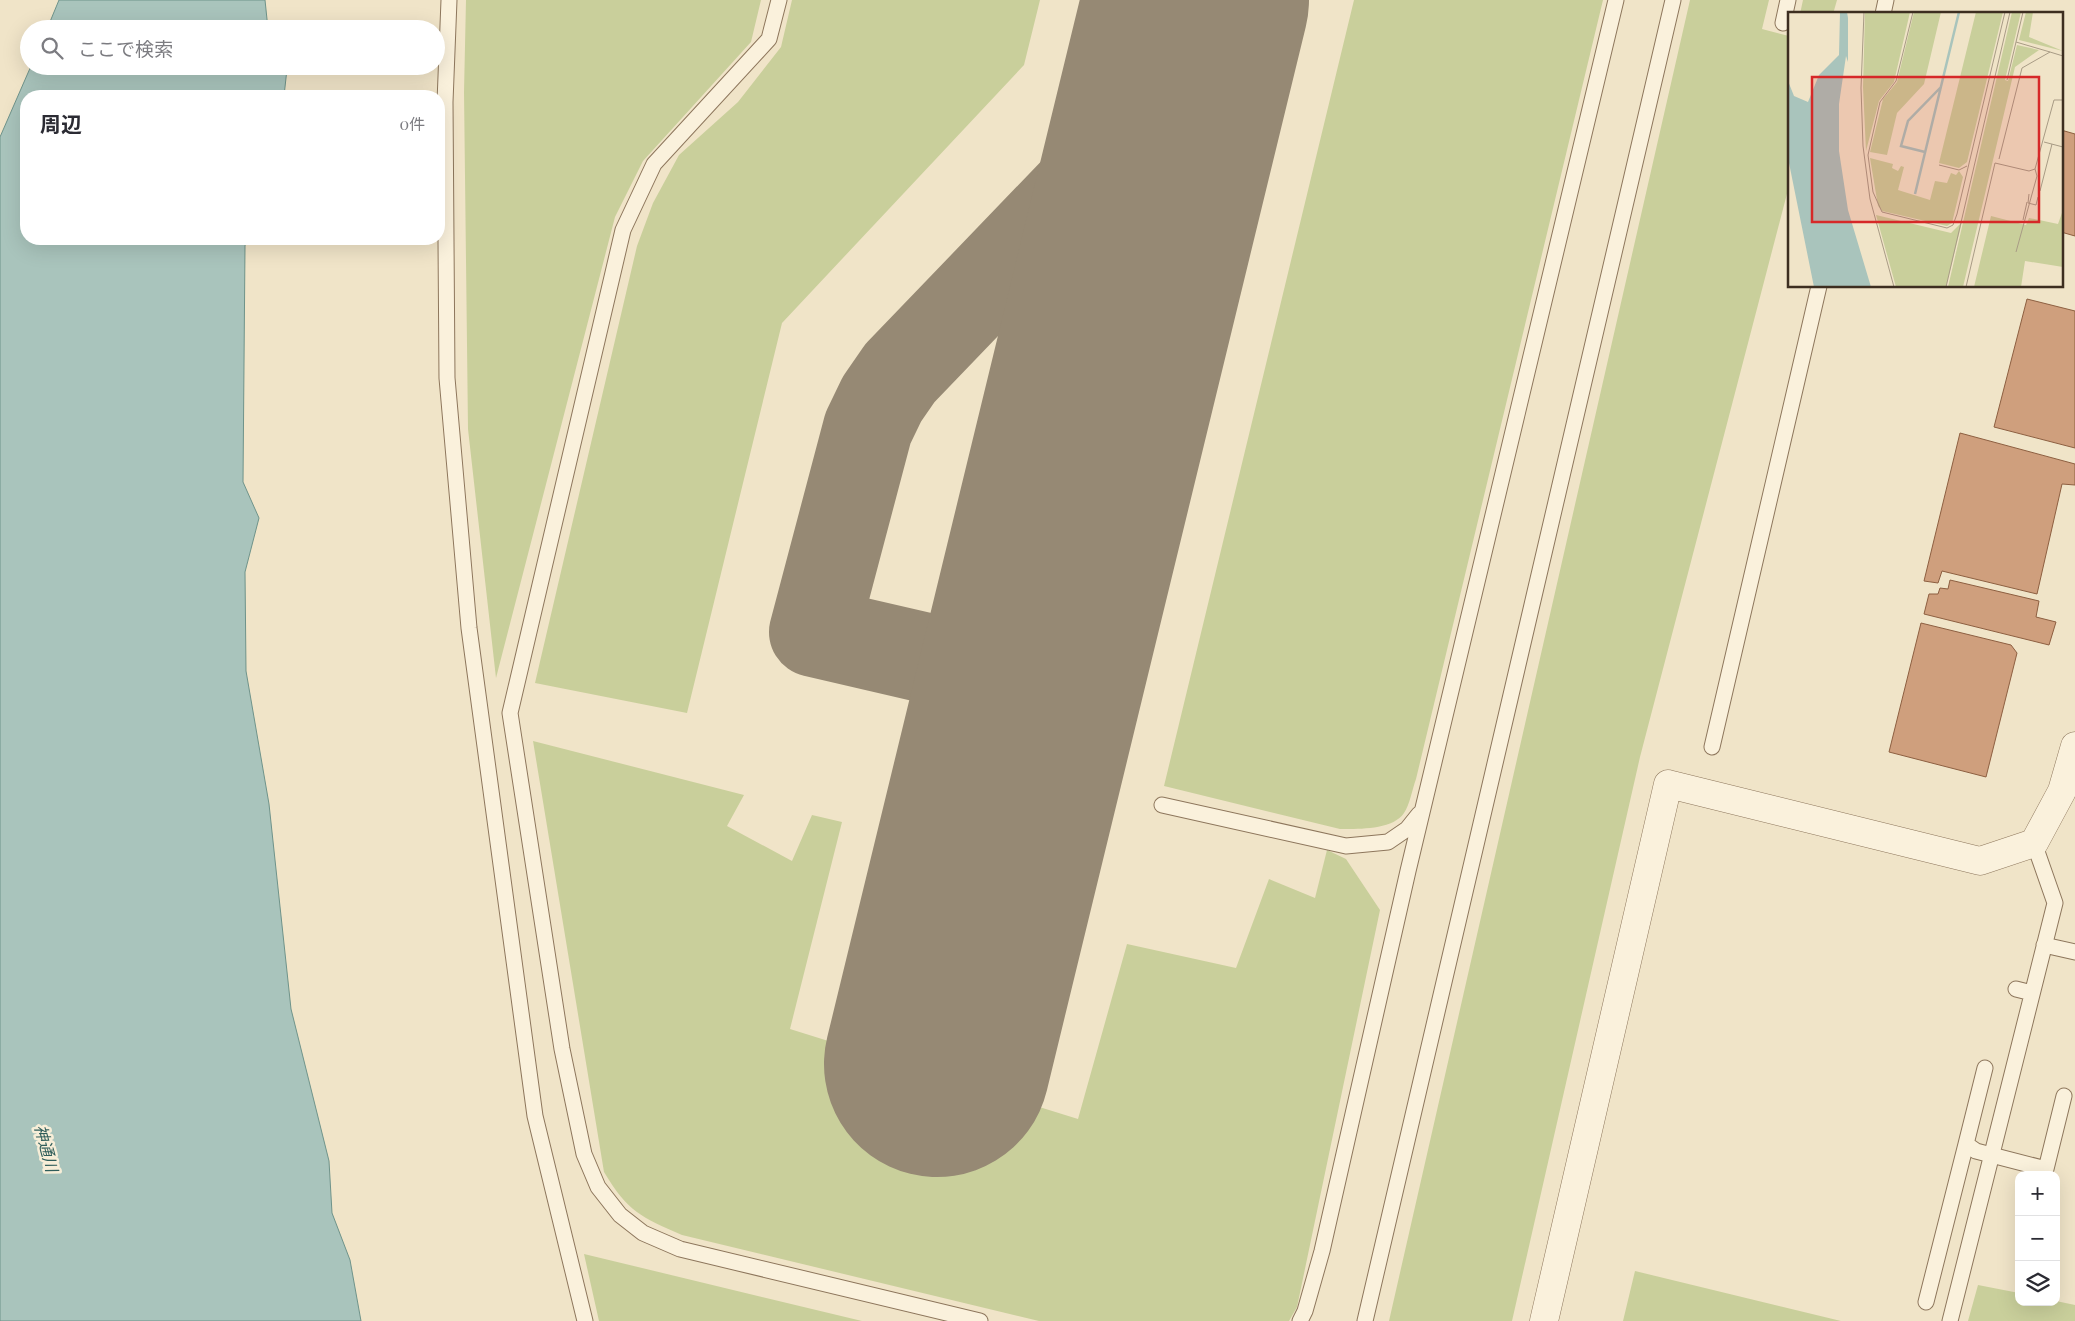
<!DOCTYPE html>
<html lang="ja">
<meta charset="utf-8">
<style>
:root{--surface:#fff;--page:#f2f2f3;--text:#2b2b33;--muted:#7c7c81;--line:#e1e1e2}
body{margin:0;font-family:"Playfair Display","Noto Sans JP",serif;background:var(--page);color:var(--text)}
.controls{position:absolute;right:15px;bottom:15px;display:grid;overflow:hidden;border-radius:10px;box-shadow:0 5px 20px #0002}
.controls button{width:45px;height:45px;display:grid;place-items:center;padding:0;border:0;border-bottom:1px solid var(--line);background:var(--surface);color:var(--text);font:25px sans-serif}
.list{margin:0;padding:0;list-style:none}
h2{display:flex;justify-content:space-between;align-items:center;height:65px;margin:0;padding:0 20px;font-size:21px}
h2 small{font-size:16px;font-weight:400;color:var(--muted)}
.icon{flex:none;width:28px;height:28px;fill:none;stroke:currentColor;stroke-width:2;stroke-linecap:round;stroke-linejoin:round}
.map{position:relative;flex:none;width:2075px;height:1321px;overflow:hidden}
.search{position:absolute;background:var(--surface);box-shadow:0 5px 20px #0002;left:20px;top:20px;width:425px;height:55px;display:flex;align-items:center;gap:12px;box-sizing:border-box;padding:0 18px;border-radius:28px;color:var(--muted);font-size:19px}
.panel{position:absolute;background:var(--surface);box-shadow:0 5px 20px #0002;left:20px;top:90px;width:425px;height:155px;border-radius:20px}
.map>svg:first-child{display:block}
.green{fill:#c9cf9b}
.water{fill:#a9c4bc;stroke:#6f938a}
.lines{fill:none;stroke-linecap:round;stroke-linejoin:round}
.taxiway{stroke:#968974;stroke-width:90}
.runway{stroke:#968974;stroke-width:226}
.building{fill:#cf9f7d;stroke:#8d5f41}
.lane-casing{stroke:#8d765c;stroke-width:17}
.street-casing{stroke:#8d765c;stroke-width:29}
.lane{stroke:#faf1dc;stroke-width:15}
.street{stroke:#faf1dc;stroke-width:28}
.labels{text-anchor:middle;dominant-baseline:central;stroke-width:5;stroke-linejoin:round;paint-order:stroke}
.water-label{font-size:16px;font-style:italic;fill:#2f5d5a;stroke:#f7eed8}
.inset-river{fill:none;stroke:#a9c4bc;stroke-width:2.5}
.inset-road{fill:none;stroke:#a89b85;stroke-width:1}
.view{fill:#d62828;fill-opacity:0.15;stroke:#d62828;stroke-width:2.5}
.inset-edge{fill:none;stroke:#3d2e20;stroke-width:2.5}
</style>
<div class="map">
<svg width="2075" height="1321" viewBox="0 0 2075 1321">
<rect width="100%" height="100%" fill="#f0e4c8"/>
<path class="green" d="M466 0H761L751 42 643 161 615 217 496 678 468 429 464 92Z
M792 0H1040L1024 65 782 323 687 713 535 683 637 246 653 203 679 155 738 102 781 47Z
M1354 0H1603L1416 779C1412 790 1410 804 1404 813 1393 830 1358 829 1340 829L1164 786Z
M1690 0H1769L1762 29 1789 36V186L1640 757 1512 1321H1389Z
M1803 0H1837L1833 14H1800Z
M533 741 744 795 727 826 792 861 812 815 842 822 790 1029 1078 1119 1127 944 1236 968 1269 879 1315 898 1327 850 1346 859 1380 910 1297 1307 1289 1321H1039L682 1235C641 1217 628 1212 604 1172Z
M584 1254 862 1321H599Z
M1635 1271 1841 1321H1623Z
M1978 1285 2019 1293V1302L2056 1301 2075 1305V1321H1968Z"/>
<path class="water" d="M59 0H265L268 29H47Z
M31 66H285L287 69 284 96H26V239H246L245 246 243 482 259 518 245 572 246 671 269 804 291 1009 329 1161 332 1213 350 1260 361 1321H0V137Z"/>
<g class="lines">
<path class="taxiway" d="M1030 682 814 632 868 428 882 399 900 373 1175 87"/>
<path class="runway" d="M937 1064 1196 0"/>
</g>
<path class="building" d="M2061 130 2075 134V236L2061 232Z
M2027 299 2075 311V448L1994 427Z
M1960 433 2075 464V485L2062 484 2037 594 1942 571 1938 583 1924 581Z
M1950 580 2039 601 2036 617 2056 622 2049 645 1924 614 1929 594H1938L1940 588 1948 589Z
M1921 623 2011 645 2017 653 1986 777 1889 752Z"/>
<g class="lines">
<defs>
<path id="lane" d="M449 0 445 102 447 378 469 628 535 1116 585 1321
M779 0 769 39 654 164 623 230 510 713 562 1049 584 1154 598 1187 620 1215 643 1233 680 1249 980 1321
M1883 14 1886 0
M1783 23 1788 0
M1712 747 1819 286
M1162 805 1346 846 1388 842 1407 829 1419 814
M2044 945 2075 952
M2016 989 2032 993
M1985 1068 1966 1144 1976 1151 2046 1169 2064 1096
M1926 1302 1966 1144
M1300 1321 1305 1311 1322 1251 1408 871 1616 0
M1365 1321 1673 0
M1950 1321 2055 903 2034 843"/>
<path id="street" d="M1544 1321 1668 784 1980 861 2034 843 2062 791 2075 746"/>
</defs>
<use href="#lane" class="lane-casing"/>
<use href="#street" class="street-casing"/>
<use href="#lane" class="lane"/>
<use href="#street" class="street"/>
</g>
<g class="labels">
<g class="water-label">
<text transform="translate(47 1148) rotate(75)">神通川</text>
</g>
</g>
<g transform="translate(1788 12)">
<rect width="275" height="275" fill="#f0e4c8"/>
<path d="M77 0H122L106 70 91 89 78 139 75 75ZM126 0H153L136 72 109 101 99 143 82 140 95 87 109 70ZM188 0H215L179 150 171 156 151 151ZM224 0H233L217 68 220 69 229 33 251 38 227 55 175 275H160ZM238 0H245L241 25 275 39 231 28ZM82 146 105 152 104 156 110 159 113 154 116 155 110 178 142 188 147 169 159 171 163 161 168 163 171 159 175 165 164 211 159 214 94 199 90 194ZM275 198V255L237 249 233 275H186L203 204 238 213 241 206 270 212ZM88 203 163 221 174 210 158 275H108Z" fill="#c9cf9b"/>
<path d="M52 0H59L60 6V50L58 44 51 92V139L60 198 83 275H26L0 146V69L6 84 20 90 31 63 51 43Z" fill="#a9c4bc"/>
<path class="inset-river" d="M137 140 113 134 120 109 153 75M127 182 171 0"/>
<path class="inset-road" d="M76 0 73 76 75 134 82 187 106 275M125 0 108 69 92 90 80 143 85 180 94 200 159 216 165 213 169 202 217 0M235 0 228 30 262 40M219 68 228 30M256 130 275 135M211 147 234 56 262 40 275 44M151 153 171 158 179 154M252 179 264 132M241 182 240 191 248 193 250 185M235 208 239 190M228 240 249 164 247 157M158 275 222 0M178 275 207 151 241 159 247 157 266 88H275"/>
<path class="view" d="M24 65H251V210H24Z"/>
<rect width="275" height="275" class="inset-edge"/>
</g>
</svg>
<div class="controls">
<button>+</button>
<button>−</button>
<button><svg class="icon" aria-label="layers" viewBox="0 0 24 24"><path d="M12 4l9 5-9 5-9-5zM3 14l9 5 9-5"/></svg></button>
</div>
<div class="search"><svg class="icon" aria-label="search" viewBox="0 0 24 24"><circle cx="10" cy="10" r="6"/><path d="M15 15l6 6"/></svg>ここで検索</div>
<section class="panel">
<h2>周辺<small>0件</small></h2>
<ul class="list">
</ul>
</section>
</div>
